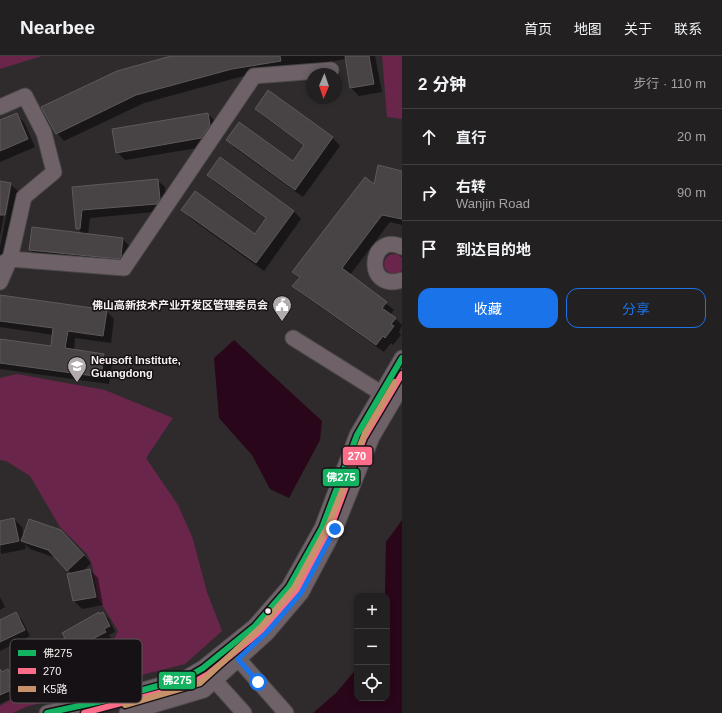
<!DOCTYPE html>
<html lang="zh">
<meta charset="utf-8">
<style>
:root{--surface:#232021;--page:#2b282a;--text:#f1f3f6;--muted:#a3a3a5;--line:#403e3f;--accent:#1a73e8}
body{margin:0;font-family:Helvetica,"Noto Sans SC",sans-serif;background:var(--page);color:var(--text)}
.controls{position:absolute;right:12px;bottom:12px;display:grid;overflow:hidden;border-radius:8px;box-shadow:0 2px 6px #0003}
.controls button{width:36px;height:36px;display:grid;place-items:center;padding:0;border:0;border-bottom:1px solid var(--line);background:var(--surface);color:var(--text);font:20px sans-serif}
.compass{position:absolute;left:306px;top:12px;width:36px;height:36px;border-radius:50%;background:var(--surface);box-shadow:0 2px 6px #0003;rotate:182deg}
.stop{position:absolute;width:12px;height:12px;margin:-9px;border:3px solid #1a73e8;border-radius:50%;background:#fff}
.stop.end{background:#1a73e8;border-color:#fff;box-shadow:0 1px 4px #0008}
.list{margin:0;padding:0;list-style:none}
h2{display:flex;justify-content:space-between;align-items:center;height:52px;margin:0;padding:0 16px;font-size:17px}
h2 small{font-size:13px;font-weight:400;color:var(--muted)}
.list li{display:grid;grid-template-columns:26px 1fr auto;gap:12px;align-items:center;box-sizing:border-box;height:56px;padding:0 16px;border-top:1px solid var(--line)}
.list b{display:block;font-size:15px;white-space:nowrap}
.list p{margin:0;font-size:13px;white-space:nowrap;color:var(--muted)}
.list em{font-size:13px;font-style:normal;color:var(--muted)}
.actions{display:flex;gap:8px;padding:12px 16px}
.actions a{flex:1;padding:9px 0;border:1px solid var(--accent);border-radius:12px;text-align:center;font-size:14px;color:var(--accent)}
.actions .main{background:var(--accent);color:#fff}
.icon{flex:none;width:22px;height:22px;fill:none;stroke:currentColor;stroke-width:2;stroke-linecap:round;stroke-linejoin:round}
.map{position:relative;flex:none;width:402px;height:657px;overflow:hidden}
header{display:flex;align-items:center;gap:24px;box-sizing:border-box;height:56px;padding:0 20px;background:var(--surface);border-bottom:1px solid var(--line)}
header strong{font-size:19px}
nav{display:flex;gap:22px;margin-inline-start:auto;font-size:14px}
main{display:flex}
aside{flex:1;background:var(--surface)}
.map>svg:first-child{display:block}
.green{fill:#69264a}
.water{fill:#2a061a}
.shadow{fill:#0007}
.building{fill:#484345;stroke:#5e595b}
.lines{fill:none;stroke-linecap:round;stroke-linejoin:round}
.minor-casing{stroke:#4a4748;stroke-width:17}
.minor{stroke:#6e6268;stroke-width:15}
.bus-1-casing{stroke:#161114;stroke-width:9}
.bus-2-casing{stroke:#161114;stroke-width:9}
.bus-3-casing{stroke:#161114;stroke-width:9}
.bus-1{stroke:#13b361;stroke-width:6}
.bus-2{stroke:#fb6d88;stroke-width:6}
.bus-3{stroke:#c7916a;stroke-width:6}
.route{stroke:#1a73e8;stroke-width:5}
.bus-dot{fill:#f7f0f3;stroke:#161114;stroke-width:1.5}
.labels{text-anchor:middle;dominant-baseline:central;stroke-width:3;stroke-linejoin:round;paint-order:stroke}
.poi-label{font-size:11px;font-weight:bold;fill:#f7f0f3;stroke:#161114;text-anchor:end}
.key{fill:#161114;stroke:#5a5457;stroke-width:1}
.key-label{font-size:11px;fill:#f7f0f3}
.line-badge{stroke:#161114;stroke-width:1.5}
.badge-label{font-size:11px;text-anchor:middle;font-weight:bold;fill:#fff}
</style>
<header>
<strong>Nearbee</strong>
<nav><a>首页</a><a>地图</a><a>关于</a><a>联系</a></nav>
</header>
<main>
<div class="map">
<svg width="402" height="657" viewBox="0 0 402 657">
<rect width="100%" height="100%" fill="#2f2a2c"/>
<path class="green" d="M0 0H42L0 13Z
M382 0H402V63L387 61Z
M384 208a10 10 0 1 1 20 0a10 10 0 1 1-20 0Z
M17 318 105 334 173 362 146 402 178 449 193 483 207 536 222 575 185 608 106 628 26 651 13 657H0V650L55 620 100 611 118 575 98 542 92 509 87 498 60 471 30 420 6 405 0 404V322Z"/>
<path class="water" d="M234 284 322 365 320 384 289 442 270 433 252 399 219 362 214 302Z
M402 464V657H313L336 637 357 612V642H387V540H385L386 486Z"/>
<path class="shadow" d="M173 0H375L382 36 359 40 351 32 346 3 240 21 144 47 64 85 57 77Z
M269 35 333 82 340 90 303 141 235 92 227 84 293 106 305 90 264 61 256 53Z
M16 58 24 66 35 91 0 106V65Z
M208 58 216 66 209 90 125 104 117 96Z
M402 116V169L390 166 350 219 394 254 390 259 394 262 389 272 396 263 402 269 399 276 401 279 393 289 391 287 384 296 302 238 294 230 300 222 294 216 375 130Z
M208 119 294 155 301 163 264 215 190 162 183 154 255 179 266 163 216 127Z
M157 124 165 131 167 151 164 155 90 162 88 179 123 183 130 191 128 208 38 202 30 194 83 178 77 172 73 132Z
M0 126 10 128 18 135 6 204 0 203V192L11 133H9L0 180Z
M0 240 106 255 114 263 111 287 75 282 74 295 104 299 112 307 109 328 0 313V284L52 291 54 279 0 271Z
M14 463 22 471 24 481 69 483 91 507 82 516 90 514 98 522 103 549 82 553 74 545 72 518 56 502 30 493 25 488 26 493 1 498 0 466Z
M0 541 5 551 0 554Z
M99 557 100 559 103 557 109 563 115 576 109 579 111 582 74 601 76 605 71 608 72 611 45 625 42 622 37 624 31 618 66 583 64 577Z
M16 558 22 564 30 580 0 595V566Z
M8 615 14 621 20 633 14 636 16 640 0 648V618Z"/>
<path class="building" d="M171 0H280L281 5 232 13 136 39 56 78 41 51 117 15Z
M345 0H369L374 28 350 32Z
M268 34 333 81 295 134 226 84 239 66 293 105 304 89 255 53Z
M17 57 28 83 0 95V64Z
M208 57 210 69 201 82 116 97 112 73Z
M220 101 294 155 256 207 181 154 195 135 255 178 266 162 207 119Z
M378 109 402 115V163L382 159 342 212 387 246 382 252 396 262 391 268 394 270 385 282 383 280 376 289 292 230 300 221 292 216 365 121 374 128Z
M158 123 160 143 157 148 82 154 80 173H76L72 131Z
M0 125 11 127 5 159H0Z
M32 171 123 182 121 200 119 203 29 194Z
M0 239 107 254 103 280 68 275 65 292 104 298 101 321 0 307V283L51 290 53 272 0 265Z
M14 462 19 485 0 489V465Z
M29 463 61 474 84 499 67 515 48 494 21 485Z
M90 513 96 541 73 545 67 518Z
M16 556 25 574 0 586V564Z
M99 556V558L103 556 110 570 104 573 106 576 69 595 71 598 65 601 67 605 38 620 36 616 31 619 23 605 65 582 62 577Z
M0 613 2 616 8 613 15 627 9 630 11 634 0 639Z"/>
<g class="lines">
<defs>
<path id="minor" d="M0 51 25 40 44 77 54 116 24 141 10 203 0 226
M402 191C369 175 363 237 402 224
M0 209 10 203 124 212 254 20 331 14
M293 282 381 337
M233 597 286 657
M208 617 244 657
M47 657 111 643 186 622 203 612 255 570 289 531 322 472 357 379 402 302
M127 657 204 634 267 577 301 537 335 473 372 381 402 330"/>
</defs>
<use href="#minor" class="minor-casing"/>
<use href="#minor" class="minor"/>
<defs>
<path id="bus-1" d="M47 657 111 643 186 622 203 612 255 570 289 531 322 472 357 379 402 302"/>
<path id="bus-2" d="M84 657 189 629 208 618 261 575 296 536 329 476 364 382 402 318"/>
<path id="bus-3" d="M125 649 200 627 261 571 294 532 328 470 365 377 395 326"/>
</defs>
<use href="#bus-1" class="bus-1-casing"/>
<use href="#bus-2" class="bus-2-casing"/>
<use href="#bus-3" class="bus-3-casing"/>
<use href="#bus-1" class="bus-1"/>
<use href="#bus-2" class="bus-2"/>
<use href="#bus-3" class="bus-3"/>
</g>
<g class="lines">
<path class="route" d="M258 626 238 603 267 576 301 537 335 473"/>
</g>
<defs>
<symbol id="civic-pin" viewBox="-11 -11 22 30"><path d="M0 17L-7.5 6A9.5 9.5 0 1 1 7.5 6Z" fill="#b1abad" stroke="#161114"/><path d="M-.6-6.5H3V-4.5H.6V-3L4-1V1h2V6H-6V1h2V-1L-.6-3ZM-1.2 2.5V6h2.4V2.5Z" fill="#fff"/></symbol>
<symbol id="university-pin" viewBox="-11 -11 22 30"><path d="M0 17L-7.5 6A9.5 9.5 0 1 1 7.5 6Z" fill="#b1abad" stroke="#161114"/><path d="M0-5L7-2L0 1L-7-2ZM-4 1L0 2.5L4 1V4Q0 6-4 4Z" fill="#fff"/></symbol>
</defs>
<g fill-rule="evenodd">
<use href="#civic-pin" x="271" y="238" width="22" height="30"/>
<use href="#university-pin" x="66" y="299" width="22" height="30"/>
</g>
<circle class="bus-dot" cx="268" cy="555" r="3.5"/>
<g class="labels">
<g class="poi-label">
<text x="268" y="249">佛山高新技术产业开发区管理委员会</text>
<text x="91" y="304" text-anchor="start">Neusoft Institute,<tspan x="91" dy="13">Guangdong</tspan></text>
</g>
</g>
<rect x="10" y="583" width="132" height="64" rx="6" class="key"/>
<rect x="18" y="594" width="18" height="6" fill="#13b361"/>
<rect x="18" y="612" width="18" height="6" fill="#fb6d88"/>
<rect x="18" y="630" width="18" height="6" fill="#c7916a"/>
<g class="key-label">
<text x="43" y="601">佛275</text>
<text x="43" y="619">270</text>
<text x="43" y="637">K5路</text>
</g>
<g class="line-badge">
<rect x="342" y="390" width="31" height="20" rx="4" fill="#fb6d88"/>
<rect x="322" y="412" width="38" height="19" rx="4" fill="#13b361"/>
<rect x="158" y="615" width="38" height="19" rx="4" fill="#13b361"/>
</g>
<g class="badge-label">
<text x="357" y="404">270</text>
<text x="341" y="425">佛275</text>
<text x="177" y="628">佛275</text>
</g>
</svg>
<div class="controls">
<button>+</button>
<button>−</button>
<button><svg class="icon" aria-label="locate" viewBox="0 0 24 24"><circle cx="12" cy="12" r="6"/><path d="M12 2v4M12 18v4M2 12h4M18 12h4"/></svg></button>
</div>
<svg class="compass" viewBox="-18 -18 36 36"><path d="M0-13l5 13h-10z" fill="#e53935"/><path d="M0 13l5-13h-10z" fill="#a3a3a5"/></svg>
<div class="stop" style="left:258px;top:626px"></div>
<div class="stop end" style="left:335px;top:473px"></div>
</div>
<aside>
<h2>2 分钟<small>步行 · 110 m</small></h2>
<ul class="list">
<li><svg class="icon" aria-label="ahead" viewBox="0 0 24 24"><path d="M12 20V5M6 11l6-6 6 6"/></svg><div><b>直行</b></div><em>20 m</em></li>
<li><svg class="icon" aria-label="right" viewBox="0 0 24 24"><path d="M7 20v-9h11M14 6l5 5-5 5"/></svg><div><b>右转</b><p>Wanjin Road</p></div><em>90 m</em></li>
<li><svg class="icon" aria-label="arrive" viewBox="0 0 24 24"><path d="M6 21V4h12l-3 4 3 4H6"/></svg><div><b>到达目的地</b></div></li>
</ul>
<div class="actions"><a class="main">收藏</a><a>分享</a></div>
</aside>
</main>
